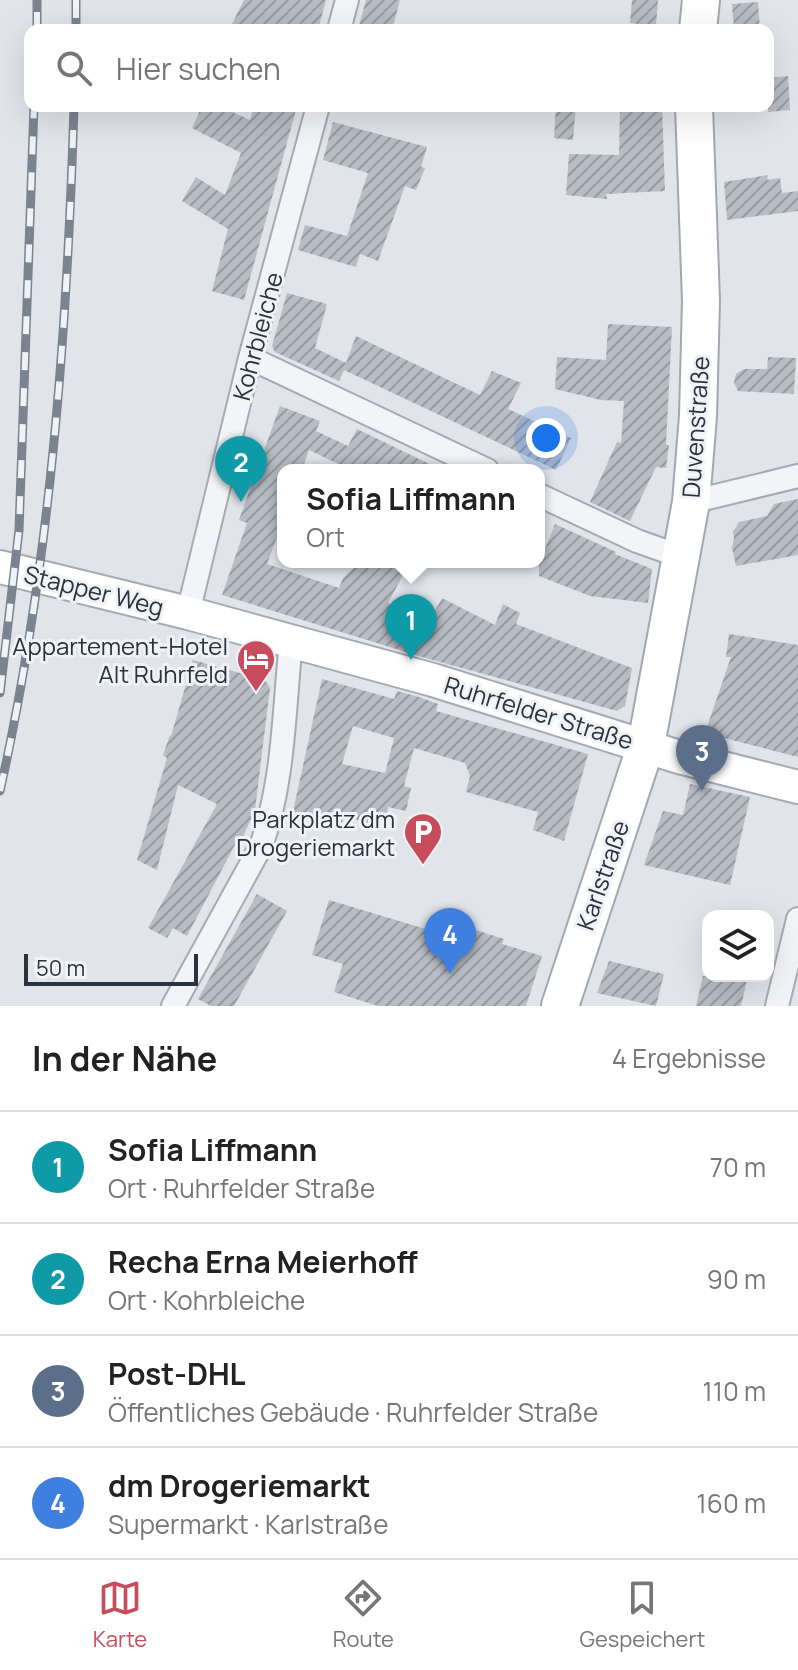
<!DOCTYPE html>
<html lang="de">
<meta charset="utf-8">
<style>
:root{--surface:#fff;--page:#f6f6f6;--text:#222;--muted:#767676;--line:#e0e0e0;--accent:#c74d5c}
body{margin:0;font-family:Manrope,sans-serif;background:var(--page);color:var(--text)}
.controls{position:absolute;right:24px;bottom:24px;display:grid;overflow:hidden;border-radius:16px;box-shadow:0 8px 32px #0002}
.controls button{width:72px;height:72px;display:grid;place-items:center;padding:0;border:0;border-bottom:2px solid var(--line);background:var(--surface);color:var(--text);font:40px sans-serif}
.scale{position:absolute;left:24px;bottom:20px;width:174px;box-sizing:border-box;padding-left:8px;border:4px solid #2a313f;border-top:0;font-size:22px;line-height:28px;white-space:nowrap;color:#2a313f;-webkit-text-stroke:6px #f0f3f6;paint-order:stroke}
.you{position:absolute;left:546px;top:438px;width:28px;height:28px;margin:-20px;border:6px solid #fff;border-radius:50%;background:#1a73e8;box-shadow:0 0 0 12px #1a73e833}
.badge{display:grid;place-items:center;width:52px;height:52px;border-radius:50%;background:var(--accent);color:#fff;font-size:26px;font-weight:700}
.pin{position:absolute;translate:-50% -66px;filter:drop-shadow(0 2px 4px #0008)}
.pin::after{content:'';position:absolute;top:42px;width:28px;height:24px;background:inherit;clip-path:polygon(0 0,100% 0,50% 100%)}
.popup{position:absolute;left:277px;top:464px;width:268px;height:104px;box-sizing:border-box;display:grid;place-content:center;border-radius:16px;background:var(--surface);filter:drop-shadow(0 2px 6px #0005);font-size:26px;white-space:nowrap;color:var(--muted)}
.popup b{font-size:30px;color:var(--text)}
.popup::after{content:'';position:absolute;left:50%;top:100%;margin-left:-16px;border:16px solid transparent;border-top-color:var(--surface)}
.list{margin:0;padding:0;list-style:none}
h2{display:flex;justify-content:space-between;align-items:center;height:104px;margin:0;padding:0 32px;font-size:34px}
h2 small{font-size:26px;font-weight:400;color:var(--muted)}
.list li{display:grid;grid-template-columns:52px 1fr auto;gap:24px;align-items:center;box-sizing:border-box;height:112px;padding:0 32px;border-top:2px solid var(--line)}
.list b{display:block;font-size:30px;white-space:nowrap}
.list p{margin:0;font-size:26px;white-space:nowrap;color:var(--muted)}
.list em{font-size:26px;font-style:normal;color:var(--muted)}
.icon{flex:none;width:44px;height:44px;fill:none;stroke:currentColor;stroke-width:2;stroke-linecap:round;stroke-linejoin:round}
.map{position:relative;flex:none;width:798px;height:1006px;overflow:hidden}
.search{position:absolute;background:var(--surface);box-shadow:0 8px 32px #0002;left:24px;right:24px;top:24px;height:88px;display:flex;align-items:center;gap:20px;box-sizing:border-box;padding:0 28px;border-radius:16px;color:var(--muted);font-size:30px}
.sheet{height:552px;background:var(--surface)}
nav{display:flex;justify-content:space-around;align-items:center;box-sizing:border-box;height:112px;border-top:2px solid var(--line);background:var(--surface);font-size:22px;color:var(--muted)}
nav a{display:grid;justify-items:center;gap:4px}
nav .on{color:var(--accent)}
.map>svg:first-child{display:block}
.building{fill:url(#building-hatch);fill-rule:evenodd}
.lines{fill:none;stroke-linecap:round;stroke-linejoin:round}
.minor-casing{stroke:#a6abb3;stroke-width:26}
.secondary-casing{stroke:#a6abb3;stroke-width:36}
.primary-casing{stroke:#a1a8b4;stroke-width:40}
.minor{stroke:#f3f4f7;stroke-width:22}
.secondary{stroke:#fff;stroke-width:32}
.primary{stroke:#fff;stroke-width:36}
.rail-casing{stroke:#7b8391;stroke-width:9}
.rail{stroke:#f0f3f6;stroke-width:6;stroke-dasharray:18;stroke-linecap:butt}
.labels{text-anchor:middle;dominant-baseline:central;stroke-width:6;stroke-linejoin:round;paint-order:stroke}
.street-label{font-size:24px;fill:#2a313f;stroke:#f0f3f6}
.poi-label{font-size:24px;fill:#2a313f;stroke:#f0f3f6;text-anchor:end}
</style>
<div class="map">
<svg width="798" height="1006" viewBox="0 0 798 1006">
<defs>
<pattern id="building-hatch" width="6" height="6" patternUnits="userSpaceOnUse" patternTransform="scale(2)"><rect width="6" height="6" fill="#b8bdc5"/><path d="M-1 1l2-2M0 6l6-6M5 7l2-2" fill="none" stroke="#969aa1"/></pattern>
</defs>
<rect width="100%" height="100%" fill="#e1e4e9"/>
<path class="building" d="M244 0H326L318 30H229Z
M366 0H400L392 30H358Z
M632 0H658L656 26 630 23Z
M758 2 760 30H734L732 4Z
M788 76 790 110 768 112V78Z
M202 106H219L250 120 254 106H297L244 300 212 291 228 229 182 201 196 177 225 195 241 153 192 128Z
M556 106H576L573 140 554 138Z
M620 106H662L665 191 606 194 607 199 566 195 569 154 619 155Z
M333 122 427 147 421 167 425 168 416 190 405 186 378 261 360 254 356 267 298 250 305 225 347 236 368 173 323 160Z
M768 175 767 180 780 178 782 193 798 191V211L727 220 724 182Z
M287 293 327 304 315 348 346 363 356 336 480 395 492 371 521 383 508 409 571 438 556 470 344 370 339 381 275 352 272 346Z
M608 324 672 327 666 445H669L666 468 656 467 630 521 590 502 617 442 621 443 624 401 601 400 555 389 557 357 606 360Z
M768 357 796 358 794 394 738 391 734 383 736 374 744 369H767Z
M280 406 320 421 316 431 348 446 357 429 442 470H351L309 450 302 470H283V521L267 564 339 588 343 578 360 562H410L388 603 430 620 442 598 495 625 503 604 520 613 516 624 632 668 625 706 617 711 422 657 222 595 247 523 239 520Z
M798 499V555L736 566 732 548 734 538 733 532 739 522 767 516 774 504Z
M555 524 616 552 615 554 652 569 648 603 590 596 539 576V564Z
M729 634 798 645V757L705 733 731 657H726Z
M193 660 265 680 270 688 255 810 241 841 238 839 187 936 173 928 167 938 148 928 217 804 178 785 157 870 137 860 167 758 163 755 170 735 171 736Z
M322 679 394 699 397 691 419 697 438 704 436 711 588 754 564 841 533 830 538 812 466 792 470 776 465 763 414 748 404 786 411 788 406 811 388 807 386 817 370 813 367 824 346 815 339 827 292 816ZM353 726 394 738 385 773 342 764Z
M690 784 750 797 730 885 644 865 663 811 683 815Z
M257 894 287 911 234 1006H211L198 999Z
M329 900 429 930 433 916 504 939 502 944 542 956 526 1006H378L334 992 343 964 312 955Z
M609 961 664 974 656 1006 597 993Z
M703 976H748L741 1006H696Z"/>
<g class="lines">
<defs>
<path id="minor" d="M339 30 347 0
M250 358 487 470
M539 495 637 541 682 557
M691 502 798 476
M188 613 250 358 318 106
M173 1006 261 846C284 782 284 709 291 641
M777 1006 798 919"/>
<path id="secondary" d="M0 567 188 613 433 680 679 757 798 787"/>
<path id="primary" d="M698 30 701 0
M560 1006 646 745 691 502 698 416 701 301 694 106"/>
</defs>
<use href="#minor" class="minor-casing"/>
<use href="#secondary" class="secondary-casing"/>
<use href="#primary" class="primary-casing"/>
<use href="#minor" class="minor"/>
<use href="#secondary" class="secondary"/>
<use href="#primary" class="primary"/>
<defs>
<path id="rail" d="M76 0V30
M37 30V0
M0 693 19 530 34 106
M0 791C50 566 67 336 74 106"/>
</defs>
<use href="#rail" class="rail-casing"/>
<use href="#rail" class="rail"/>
</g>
<defs>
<symbol id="hotel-pin" viewBox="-11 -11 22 30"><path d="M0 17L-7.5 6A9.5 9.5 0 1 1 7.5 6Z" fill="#c74d5c" stroke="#f0f3f6"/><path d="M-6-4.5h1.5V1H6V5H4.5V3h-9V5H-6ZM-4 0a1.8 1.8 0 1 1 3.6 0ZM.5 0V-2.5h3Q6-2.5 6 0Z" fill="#fff"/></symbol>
<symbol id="parking-pin" viewBox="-11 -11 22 30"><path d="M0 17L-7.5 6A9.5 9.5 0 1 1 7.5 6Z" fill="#c74d5c" stroke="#f0f3f6"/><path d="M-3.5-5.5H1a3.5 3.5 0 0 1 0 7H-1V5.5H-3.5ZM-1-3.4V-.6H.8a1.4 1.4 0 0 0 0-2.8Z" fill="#fff"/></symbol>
</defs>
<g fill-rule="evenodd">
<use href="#hotel-pin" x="234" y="637" width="44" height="60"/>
<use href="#parking-pin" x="401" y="810" width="44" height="60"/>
</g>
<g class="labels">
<g class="street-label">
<text transform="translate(257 336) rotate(-75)">Kohrbleiche</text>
<text transform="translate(695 427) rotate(-86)">Duvenstraße</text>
<text transform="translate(94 590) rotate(14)">Stapper Weg</text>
<text transform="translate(539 712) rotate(17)">Ruhrfelder Straße</text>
<text transform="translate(602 875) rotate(-71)">Karlstraße</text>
</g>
<g class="poi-label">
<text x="228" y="645">Appartement-Hotel<tspan x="228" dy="28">Alt Ruhrfeld</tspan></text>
<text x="395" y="818">Parkplatz dm<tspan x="395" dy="28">Drogeriemarkt</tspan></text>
</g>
</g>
</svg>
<div class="controls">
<button><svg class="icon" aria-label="layers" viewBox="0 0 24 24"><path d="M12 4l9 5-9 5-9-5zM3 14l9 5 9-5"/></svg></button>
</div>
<div class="scale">50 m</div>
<div class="you"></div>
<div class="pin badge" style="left:411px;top:660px;background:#0f9aa8">1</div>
<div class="popup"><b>Sofia Liffmann</b>Ort</div>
<div class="pin badge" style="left:241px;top:502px;background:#0f9aa8">2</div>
<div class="pin badge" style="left:702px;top:791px;background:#5c6f8a">3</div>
<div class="pin badge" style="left:450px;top:974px;background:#3f7fe0">4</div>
<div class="search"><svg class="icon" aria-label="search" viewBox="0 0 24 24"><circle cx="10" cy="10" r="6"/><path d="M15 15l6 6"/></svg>Hier suchen</div>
</div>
<section class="sheet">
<h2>In der Nähe<small>4 Ergebnisse</small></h2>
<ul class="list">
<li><span class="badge" style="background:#0f9aa8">1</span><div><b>Sofia Liffmann</b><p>Ort · Ruhrfelder Straße</p></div><em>70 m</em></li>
<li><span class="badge" style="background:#0f9aa8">2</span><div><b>Recha Erna Meierhoff</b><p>Ort · Kohrbleiche</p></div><em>90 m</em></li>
<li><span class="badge" style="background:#5c6f8a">3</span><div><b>Post-DHL</b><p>Öffentliches Gebäude · Ruhrfelder Straße</p></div><em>110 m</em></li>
<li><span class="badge" style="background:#3f7fe0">4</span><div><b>dm Drogeriemarkt</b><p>Supermarkt · Karlstraße</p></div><em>160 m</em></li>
</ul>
</section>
<nav>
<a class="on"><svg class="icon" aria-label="map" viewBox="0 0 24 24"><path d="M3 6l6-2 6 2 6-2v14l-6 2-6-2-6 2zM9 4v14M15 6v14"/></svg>Karte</a>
<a><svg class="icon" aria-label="directions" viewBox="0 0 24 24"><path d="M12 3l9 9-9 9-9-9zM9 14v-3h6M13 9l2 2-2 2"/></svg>Route</a>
<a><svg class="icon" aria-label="saved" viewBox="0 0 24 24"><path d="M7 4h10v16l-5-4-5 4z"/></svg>Gespeichert</a>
</nav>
